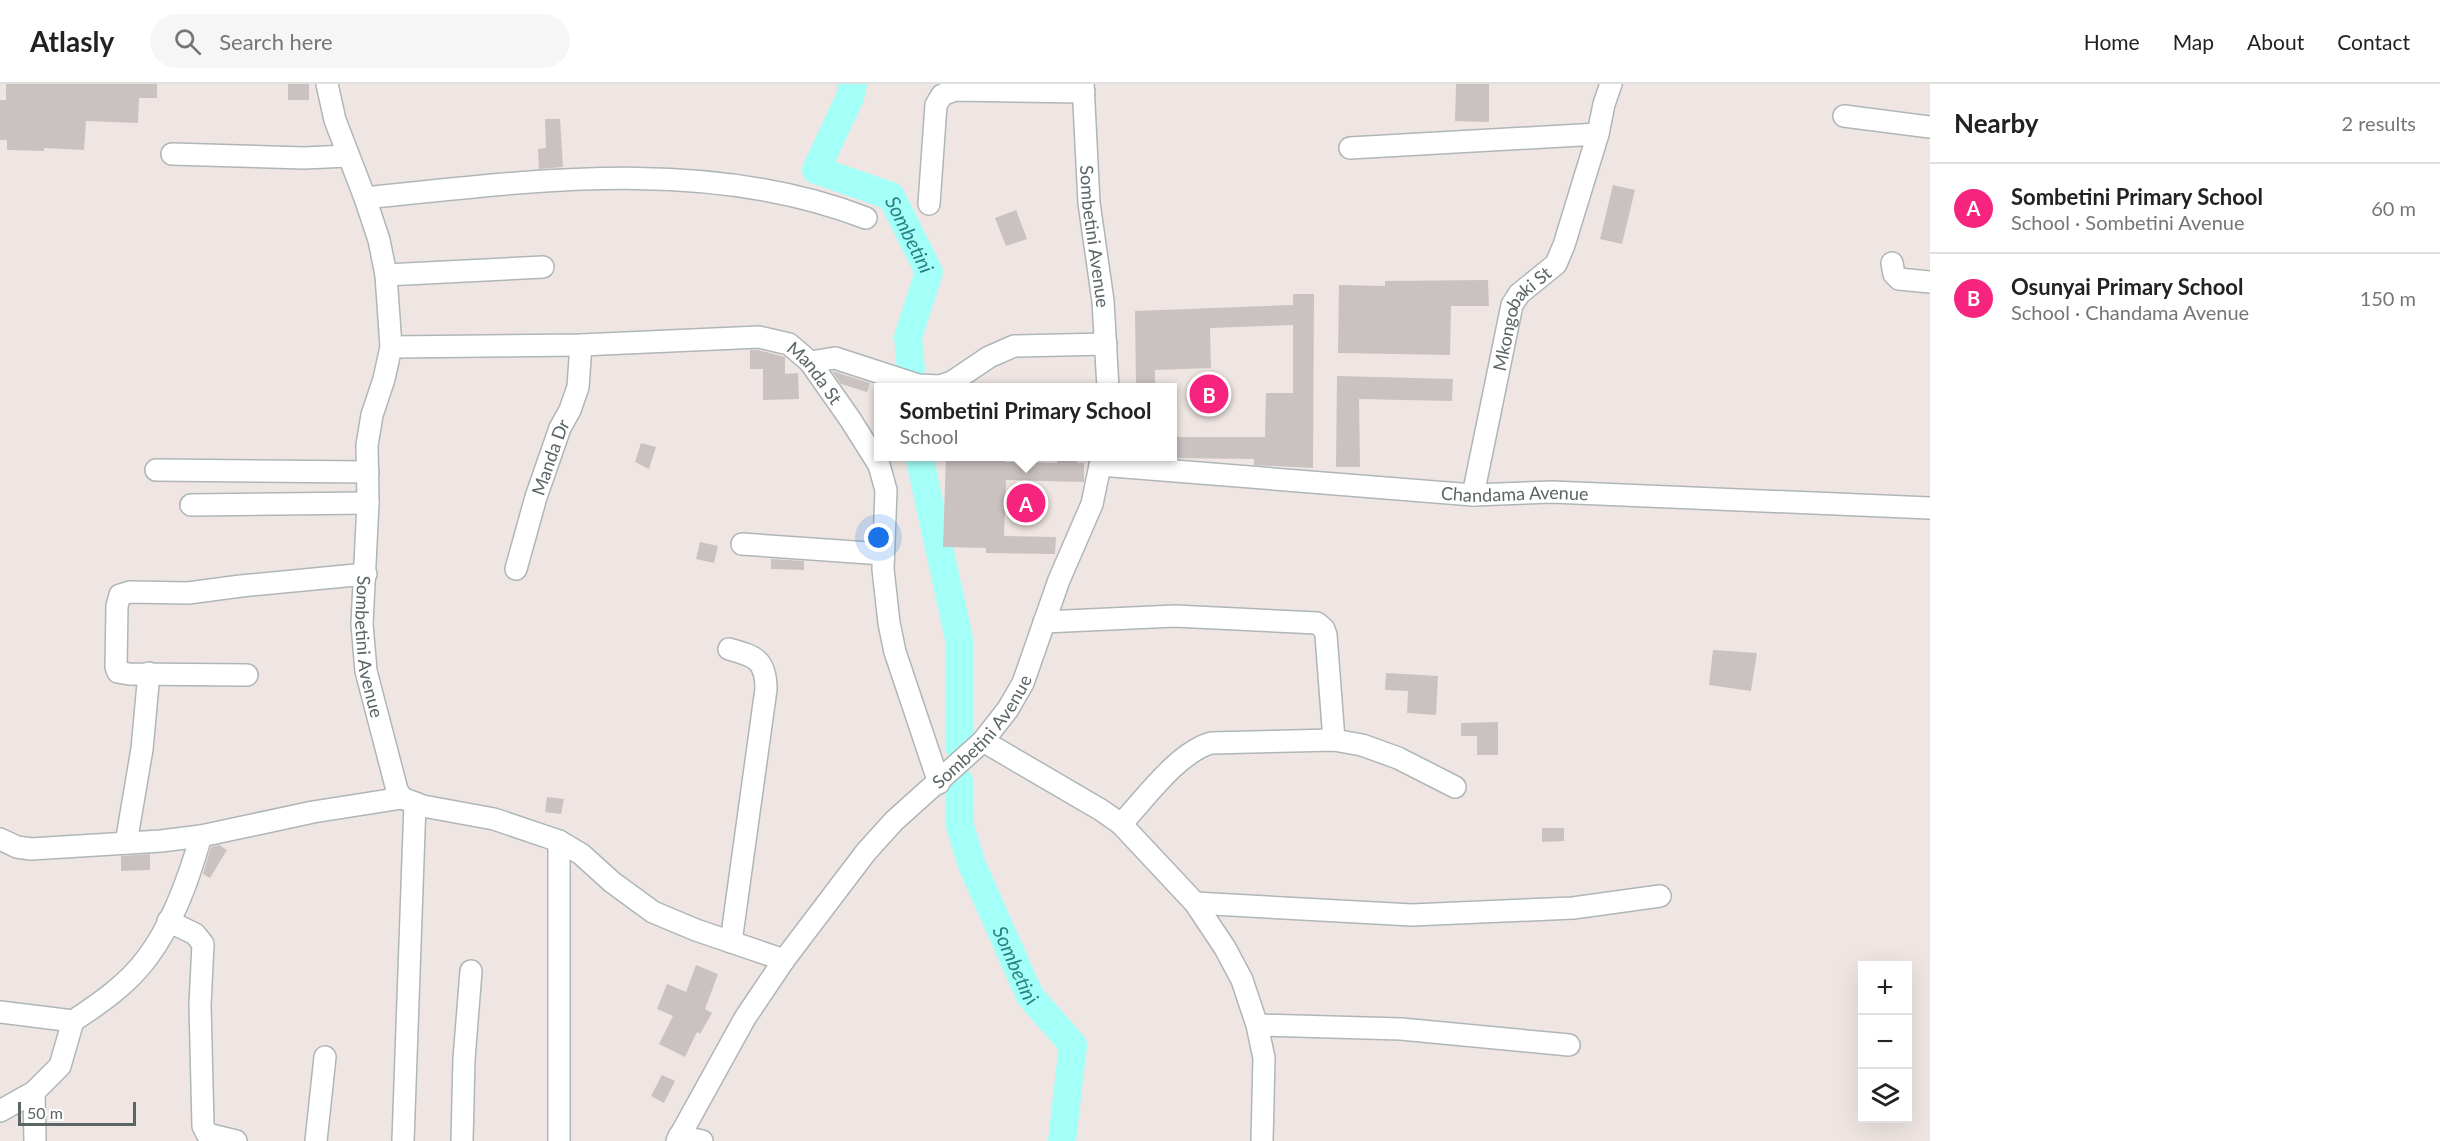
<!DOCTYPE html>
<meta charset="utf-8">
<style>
:root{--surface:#fff;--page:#f6f6f6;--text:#222;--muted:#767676;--line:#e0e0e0;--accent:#f6237f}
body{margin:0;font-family:Lato,sans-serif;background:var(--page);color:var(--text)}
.controls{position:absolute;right:18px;bottom:18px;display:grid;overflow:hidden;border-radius:0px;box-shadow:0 6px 24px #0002}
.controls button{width:54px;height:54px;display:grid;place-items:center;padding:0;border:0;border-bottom:2px solid var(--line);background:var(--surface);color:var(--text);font:30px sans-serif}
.scale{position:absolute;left:18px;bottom:15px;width:118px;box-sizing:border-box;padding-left:6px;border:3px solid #5b6565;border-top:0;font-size:16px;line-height:21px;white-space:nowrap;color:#5b6565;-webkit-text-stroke:4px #fff;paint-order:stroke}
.you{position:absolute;left:879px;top:454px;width:21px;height:21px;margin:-15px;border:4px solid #fff;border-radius:50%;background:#1a73e8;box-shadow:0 0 0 9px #1a73e833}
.badge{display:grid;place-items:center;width:39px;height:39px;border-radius:50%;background:var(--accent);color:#fff;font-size:20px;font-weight:700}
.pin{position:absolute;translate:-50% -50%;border:3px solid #fff;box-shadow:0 2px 6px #0006}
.popup{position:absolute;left:874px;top:299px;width:303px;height:78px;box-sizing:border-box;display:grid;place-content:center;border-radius:0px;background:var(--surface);filter:drop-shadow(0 2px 4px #0005);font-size:20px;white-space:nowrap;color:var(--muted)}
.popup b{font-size:22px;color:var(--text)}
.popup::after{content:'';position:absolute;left:50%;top:100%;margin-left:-12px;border:12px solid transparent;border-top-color:var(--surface)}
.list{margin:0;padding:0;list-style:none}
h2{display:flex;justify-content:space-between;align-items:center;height:78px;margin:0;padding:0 24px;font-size:26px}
h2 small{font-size:20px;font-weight:400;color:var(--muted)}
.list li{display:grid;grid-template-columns:39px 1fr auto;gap:18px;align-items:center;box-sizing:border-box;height:90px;padding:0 24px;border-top:2px solid var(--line)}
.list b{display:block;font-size:22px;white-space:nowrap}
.list p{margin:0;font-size:20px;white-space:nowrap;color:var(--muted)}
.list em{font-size:20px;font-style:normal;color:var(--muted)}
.icon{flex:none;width:33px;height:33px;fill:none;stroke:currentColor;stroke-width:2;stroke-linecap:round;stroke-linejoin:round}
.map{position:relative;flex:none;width:1930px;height:1057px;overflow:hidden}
header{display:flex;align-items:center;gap:36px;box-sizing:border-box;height:84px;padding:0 30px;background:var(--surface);border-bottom:2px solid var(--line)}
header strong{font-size:28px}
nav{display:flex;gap:33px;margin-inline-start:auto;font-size:21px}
.search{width:420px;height:54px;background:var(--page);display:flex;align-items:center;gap:15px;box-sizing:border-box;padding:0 21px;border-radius:33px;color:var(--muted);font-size:22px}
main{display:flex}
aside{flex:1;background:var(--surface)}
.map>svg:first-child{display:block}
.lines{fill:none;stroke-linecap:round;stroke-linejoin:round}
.river{stroke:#a4fff8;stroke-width:28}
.building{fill:#cac2c0}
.minor-casing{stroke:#afb6b7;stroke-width:24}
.minor{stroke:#fff;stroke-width:21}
.labels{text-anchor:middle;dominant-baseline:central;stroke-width:4.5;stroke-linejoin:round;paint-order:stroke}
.street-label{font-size:18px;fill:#5b6565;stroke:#fff}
.water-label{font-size:20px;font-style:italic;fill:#2b8181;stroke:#fff}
</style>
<header>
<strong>Atlasly</strong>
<div class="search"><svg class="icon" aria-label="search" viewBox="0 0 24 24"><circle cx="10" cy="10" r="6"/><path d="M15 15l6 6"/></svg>Search here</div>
<nav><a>Home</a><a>Map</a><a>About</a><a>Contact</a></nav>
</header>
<main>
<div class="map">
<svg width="1930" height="1057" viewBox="0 0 1930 1057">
<rect width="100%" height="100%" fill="#efe6e3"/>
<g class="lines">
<g class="river">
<path id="s1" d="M853 0 850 13 816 86 891 112 929 188 908 253 911 285"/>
<path d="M919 372 959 555V662"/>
<path id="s2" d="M959 697 960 742 972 781 1030 912 1073 961 1062 1057"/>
</g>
</g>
<path class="building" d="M6 0H157V14H139L138 39 86 37 84 66 44 64V67L7 66V56H0V16H6Z
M288 0H309V16H288Z
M1456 0H1489V38L1455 37Z
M545 35H560L563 83 539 85 538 65 546 64Z
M1613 101 1635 106 1622 160 1600 155Z
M1016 126 1027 155 1006 162 995 134Z
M1488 196 1489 222H1451L1450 271 1338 269 1339 201 1385 202V197Z
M1293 210H1314L1313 384 1254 381V375L1173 374V353H1265L1266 309H1293V241L1210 244 1211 284 1155 286V303H1136L1135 227 1293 221Z
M750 266H758L785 273V290L798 289 799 315 763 316V285H750Z
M832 287 870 299 867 308 841 300Z
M1337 292 1453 295 1452 317 1359 315 1360 383H1336Z
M641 359 656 363 649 385 635 378Z
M946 372H1005V378L1057 379V372H1076L1077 379H1084V398L1006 396 1004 452 1056 453 1055 470 986 469V464L943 463Z
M700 458 718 462 714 479 696 475Z
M771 475 804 477V486L771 485Z
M1713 566 1757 569 1751 607 1709 601Z
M1386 589 1438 592 1436 631 1407 629 1408 607 1385 606Z
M1498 638V671H1477V652H1461V639Z
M547 713 564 715 561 730 545 728Z
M1542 744H1564V757L1542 758Z
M219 761 227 766 210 794 203 790 211 763Z
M150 770V786L121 787V772Z
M696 881 718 890 705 925 712 929 700 950 697 948 685 973 659 960 673 932 657 925 667 900 686 908Z
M662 991 675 997 664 1019 651 1012Z"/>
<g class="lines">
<defs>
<g id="minor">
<path id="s3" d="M327 0 335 36 365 114 379 156 386 191 391 263 384 295 372 331 367 361 368 419 362 540 366 587 397 706 402 714 423 722 494 735 559 757 581 770 612 798 653 828 696 846 784 876"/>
<path id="s4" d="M1083 0 1089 119 1103 217 1108 304"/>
<path d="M1844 32 1930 43"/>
<path d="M1350 64 1598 50"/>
<path d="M172 70 304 74 348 72"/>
<path d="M365 114C531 97 706 72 866 134"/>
<path d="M929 120 936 21 942 11 955 6 1084 8"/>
<path d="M1892 179 1894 190 1899 195 1930 198"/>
<path d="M386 191 543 183"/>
<path id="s5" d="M391 263 581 261 759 253 789 260 810 278 850 335 879 381 886 406 883 485 889 539 895 568 939 699"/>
<path d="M810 278 835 274 918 301 940 302 952 298 989 273 1014 262 1106 260"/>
<path id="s6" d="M1100 381 1473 411 1552 408 1930 424"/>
<path d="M156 386 368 388"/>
<path id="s7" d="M1473 411 1512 221 1519 210 1556 180 1564 161 1598 50 1604 20 1611 0"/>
<path d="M191 421 368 419"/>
<path d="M742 460 883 470"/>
<path id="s8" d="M516 485 536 413 560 344 570 326 578 303 581 261"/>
<path d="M1044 538 1175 532 1317 539 1324 545 1326 551 1334 656"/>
<path d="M729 565C754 572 766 575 766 605L731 858"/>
<path d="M247 591 129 590 118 588 116 583 117 522 120 511 130 508 188 509 241 502 366 490"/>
<path d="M983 657 1101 726 1121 740 1195 819 1225 864 1242 896 1257 941 1264 974 1262 1057"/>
<path d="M1121 740C1146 714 1177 669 1211 659L1334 656 1362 661 1398 674 1455 703"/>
<path d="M0 755 17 763 31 765 161 757 201 752 313 728 402 714"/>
<path d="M126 759 142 665 149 589"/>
<path d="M1195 819 1412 831 1573 824 1660 812"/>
<path d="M168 837 195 850 203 860 200 921 203 1042 207 1050 236 1057"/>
<path d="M0 928 73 937C99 920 128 900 147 874 173 840 189 794 201 752"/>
<path d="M1257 941 1401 945 1569 961"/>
<path d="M34 1008 35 1057"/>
<path d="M0 1027 34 1008 60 982 73 937"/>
<path d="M679 1052 702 1057"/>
<path d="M316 1057 325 973"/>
<path d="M403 1057 415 719"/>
<path d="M462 1057 464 975 471 887"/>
<path d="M559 1057V757"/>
<path id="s9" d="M677 1057 745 934 784 876 866 768 894 737 983 657 1008 625 1023 599 1059 496 1092 420 1102 372"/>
</g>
</defs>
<use href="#minor" class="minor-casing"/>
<use href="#minor" class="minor"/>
</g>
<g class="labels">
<g class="street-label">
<text stroke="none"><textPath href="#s4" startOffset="153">Sombetini Avenue</textPath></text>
<text stroke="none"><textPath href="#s7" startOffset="186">Mkongobaki St</textPath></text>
<text stroke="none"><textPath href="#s5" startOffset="438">Manda St</textPath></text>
<text stroke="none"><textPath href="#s8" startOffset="117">Manda Dr</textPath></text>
<text stroke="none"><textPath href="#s6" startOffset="416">Chandama Avenue</textPath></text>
<text stroke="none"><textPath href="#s3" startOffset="576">Sombetini Avenue</textPath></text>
<text stroke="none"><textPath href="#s9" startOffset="514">Sombetini Avenue</textPath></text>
</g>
<g class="water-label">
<text stroke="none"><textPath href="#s1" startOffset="216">Sombetini</textPath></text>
<text stroke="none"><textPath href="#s2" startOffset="195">Sombetini</textPath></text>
</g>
</g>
</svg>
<div class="controls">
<button>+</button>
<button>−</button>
<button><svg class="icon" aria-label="layers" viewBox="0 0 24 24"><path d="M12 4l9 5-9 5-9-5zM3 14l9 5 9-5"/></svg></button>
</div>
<div class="scale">50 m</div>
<div class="you"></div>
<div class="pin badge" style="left:1026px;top:419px">A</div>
<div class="popup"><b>Sombetini Primary School</b>School</div>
<div class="pin badge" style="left:1209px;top:310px">B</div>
</div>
<aside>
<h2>Nearby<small>2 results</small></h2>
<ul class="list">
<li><span class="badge">A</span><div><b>Sombetini Primary School</b><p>School · Sombetini Avenue</p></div><em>60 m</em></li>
<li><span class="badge">B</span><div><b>Osunyai Primary School</b><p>School · Chandama Avenue</p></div><em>150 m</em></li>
</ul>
</aside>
</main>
